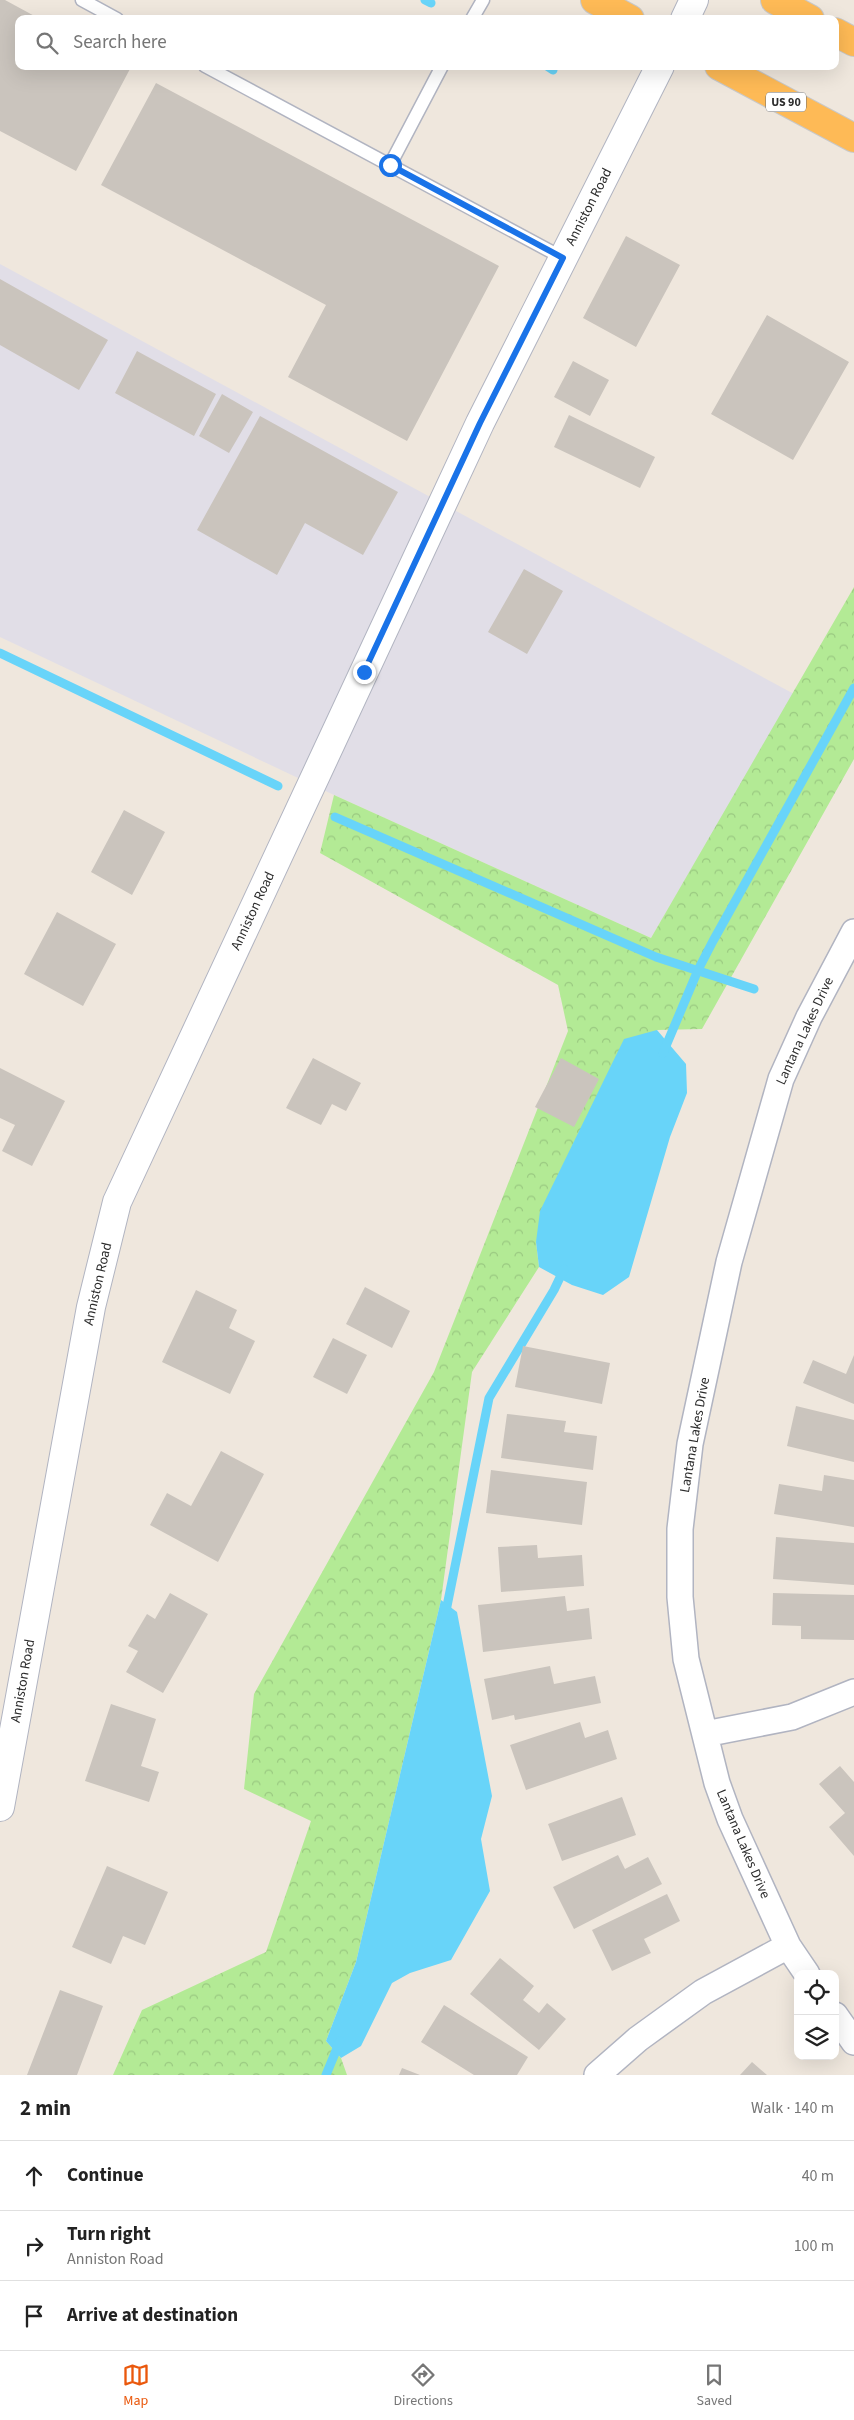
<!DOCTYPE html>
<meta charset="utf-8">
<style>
:root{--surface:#fff;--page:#f2f2f2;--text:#222;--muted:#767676;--line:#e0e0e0;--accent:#ea580c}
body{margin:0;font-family:"Source Sans 3",sans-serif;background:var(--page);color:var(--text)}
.controls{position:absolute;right:15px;bottom:15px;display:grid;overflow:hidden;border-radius:10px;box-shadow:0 5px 20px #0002}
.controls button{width:45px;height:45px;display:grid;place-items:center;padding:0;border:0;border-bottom:1px solid var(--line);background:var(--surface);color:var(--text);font:25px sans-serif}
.stop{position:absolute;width:15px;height:15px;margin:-11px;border:4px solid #1a73e8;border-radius:50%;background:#fff}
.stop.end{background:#1a73e8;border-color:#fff;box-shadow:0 1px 5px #0008}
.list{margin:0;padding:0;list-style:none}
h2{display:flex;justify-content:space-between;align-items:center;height:65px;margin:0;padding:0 20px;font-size:21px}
h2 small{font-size:16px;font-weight:400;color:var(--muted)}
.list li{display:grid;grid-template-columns:32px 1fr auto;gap:15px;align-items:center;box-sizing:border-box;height:70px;padding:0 20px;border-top:1px solid var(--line)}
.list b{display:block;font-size:19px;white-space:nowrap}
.list p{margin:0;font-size:16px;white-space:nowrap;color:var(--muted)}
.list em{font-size:16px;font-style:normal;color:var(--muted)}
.icon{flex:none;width:28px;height:28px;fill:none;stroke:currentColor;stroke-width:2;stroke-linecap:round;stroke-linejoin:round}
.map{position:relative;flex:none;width:854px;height:2075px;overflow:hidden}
.search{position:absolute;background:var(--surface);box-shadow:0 5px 20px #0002;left:15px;right:15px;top:15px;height:55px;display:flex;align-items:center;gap:12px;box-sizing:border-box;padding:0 18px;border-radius:10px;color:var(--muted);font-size:19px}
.sheet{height:275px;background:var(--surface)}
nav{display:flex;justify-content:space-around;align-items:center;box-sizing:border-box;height:70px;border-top:1px solid var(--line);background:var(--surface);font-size:14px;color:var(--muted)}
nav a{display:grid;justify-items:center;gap:2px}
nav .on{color:var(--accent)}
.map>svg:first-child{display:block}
.industrial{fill:#e1dee7}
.forest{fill:url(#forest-crowns)}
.water{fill:#68d4f9}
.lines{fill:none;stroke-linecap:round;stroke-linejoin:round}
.stream{stroke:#68d4f9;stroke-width:9}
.building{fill:#cac4bd}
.service-casing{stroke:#b1b4c1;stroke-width:15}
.minor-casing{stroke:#b1b4c1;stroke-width:28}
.tertiary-casing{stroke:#b1b4c1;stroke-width:30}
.trunk-casing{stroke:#c8c8c8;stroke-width:30}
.service{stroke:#fff;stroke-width:12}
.minor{stroke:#fff;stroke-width:25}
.tertiary{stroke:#fff;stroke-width:28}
.trunk{stroke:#feba56;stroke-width:28}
.route{stroke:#1a73e8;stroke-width:6}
.labels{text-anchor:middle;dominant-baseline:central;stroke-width:5;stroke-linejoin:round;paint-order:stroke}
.shield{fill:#fff;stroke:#6b6b6b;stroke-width:1}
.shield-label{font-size:12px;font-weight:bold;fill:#2c2c2c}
.street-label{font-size:14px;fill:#2c2c2c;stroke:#fff}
</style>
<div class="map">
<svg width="854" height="2075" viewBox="0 0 854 2075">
<defs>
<pattern id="forest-crowns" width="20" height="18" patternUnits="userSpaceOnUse" patternTransform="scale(1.25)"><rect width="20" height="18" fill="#b3ea95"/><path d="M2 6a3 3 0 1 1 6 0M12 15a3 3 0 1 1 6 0" fill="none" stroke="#9ac981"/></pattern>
</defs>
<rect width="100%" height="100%" fill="#efe7dd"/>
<path class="industrial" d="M0 264 794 694 651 938 334 795 0 637Z"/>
<path class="forest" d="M854 587V759L702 1029 657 1030 536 1242 539 1267 472 1372 441 1600 356 1962 326 2041 341 2058 347 2075H113L142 2010 266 1952 311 1821 244 1789 254 1694 434 1372 568 1031 558 985 320 853 334 795 651 938Z"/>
<path class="water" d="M657 1030 686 1064 687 1093 670 1137 629 1277 603 1295 572 1285 539 1267 536 1242 540 1211 624 1039Z
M441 1600 457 1612 492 1796 481 1839 490 1891 451 1960 410 1973 392 1983 361 2046 341 2058 326 2041 356 1962Z"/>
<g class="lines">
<path class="stream" d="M425 0 431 3
M547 66 553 70
M0 653 278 786
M335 817 656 957 754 989
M663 1053 698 970 713 941 854 688
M445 1616 489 1398 554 1290 564 1269
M326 2075 340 2041"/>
</g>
<path class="building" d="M0 0H5L40 19H19V66L131 67 76 171 0 131Z
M156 83 499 266 407 441 288 377 326 305 101 185Z
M626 236 680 265 636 347 583 318Z
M0 279 108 340 79 390 0 345Z
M767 315 849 362 793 460 711 414Z
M137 351 216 394 194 436 115 393Z
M573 361 609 380 590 416 554 397Z
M222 394 253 412 229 453 199 436Z
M569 415 655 457 640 488 554 447Z
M260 416 398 492 363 555 305 523 277 575 197 530Z
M524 569 563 591 527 654 488 632Z
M124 810 165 832 132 895 91 872Z
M57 912 116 944 83 1006 24 974Z
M313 1058 361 1083 346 1111 332 1104 321 1125 286 1108Z
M561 1058 599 1079 574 1127 535 1107Z
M0 1068 65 1101 32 1166 2 1151 15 1125 0 1118Z
M365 1287 410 1311 392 1348 346 1324Z
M196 1290 237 1310 229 1328 255 1341 230 1394 162 1362Z
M333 1338 367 1355 347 1394 313 1377Z
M523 1346 610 1363 602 1404 515 1387Z
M854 1355V1404L803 1383 813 1360 846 1374Z
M796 1406 854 1420V1462L787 1446Z
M507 1414 566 1421 564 1432 597 1436 593 1470 501 1458Z
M221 1451 264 1474 218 1562 150 1525 167 1493 191 1506Z
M491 1470 587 1482 582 1525 486 1513Z
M824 1475 854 1480V1527L774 1514 779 1484 822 1491Z
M776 1537 854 1543V1585L773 1579Z
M537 1545 538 1558 582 1555 584 1586 501 1592 498 1547Z
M170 1593 208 1614 163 1693 126 1672 138 1651 128 1646 147 1614 155 1619Z
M773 1593 854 1595V1640L801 1639V1626L772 1625Z
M565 1596 567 1611 589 1608 592 1639 483 1652 478 1605Z
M550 1666 554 1684 595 1676 601 1703 515 1720 514 1715 492 1720 484 1679Z
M111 1704 156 1719 141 1766 159 1772 149 1802 85 1781Z
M580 1722 585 1738 608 1730 617 1759 526 1790 510 1745Z
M840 1766 854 1782V1856L829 1827 845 1813 819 1784Z
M622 1797 636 1835 562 1861 548 1824Z
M618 1855 625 1869 648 1857 662 1884 574 1929 553 1887Z
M107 1866 168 1892 145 1945 123 1936 111 1964 72 1947Z
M667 1894 680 1921 644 1939 651 1953 612 1971 592 1930Z
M500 1958 534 1986 523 2000 539 2013 547 2003 566 2019 539 2050 470 1994Z
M60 1990 103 2006 77 2075H27Z
M444 2005 528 2057 517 2075H474L421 2042Z
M752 2062 767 2075H740Z
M402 2068 420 2075H399Z"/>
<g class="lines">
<defs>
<path id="service" d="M82 0 117 19
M472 19 483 0
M205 66 563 258
M390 165 442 66"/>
<path id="minor" d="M705 1734 792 1717 854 1692
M807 1974 788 1946 730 1819 717 1783 686 1659 680 1597V1529L690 1444 729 1262 781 1079 809 1017 854 932
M835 2015 854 2042
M597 2075 638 2039 703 1992 788 1946"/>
<path id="tertiary" d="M685 19 694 0
M0 1807 91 1307 117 1202 480 423 660 66"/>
<path id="trunk" d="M595 0 630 19
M775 0 810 19
M835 32 854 42
M719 66 854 138"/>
</defs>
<use href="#service" class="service-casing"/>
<use href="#minor" class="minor-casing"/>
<use href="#tertiary" class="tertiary-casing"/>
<use href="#trunk" class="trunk-casing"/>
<use href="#service" class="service"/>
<use href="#minor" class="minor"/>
<use href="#tertiary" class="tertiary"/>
<use href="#trunk" class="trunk"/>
</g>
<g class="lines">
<path class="route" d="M364 672 480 423 563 258 390 165"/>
</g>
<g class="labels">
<rect class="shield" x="766" y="92.5" width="40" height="19" rx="4"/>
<g class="shield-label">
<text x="786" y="102">US 90</text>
</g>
<g class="street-label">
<text transform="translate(589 207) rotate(-63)">Anniston Road</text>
<text transform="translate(253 911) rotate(-65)">Anniston Road</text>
<text transform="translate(805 1031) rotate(-65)">Lantana Lakes Drive</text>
<text transform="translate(98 1284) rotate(-77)">Anniston Road</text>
<text transform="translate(695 1435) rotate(-80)">Lantana Lakes Drive</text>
<text transform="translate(23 1681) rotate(-80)">Anniston Road</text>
<text transform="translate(743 1844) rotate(67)">Lantana Lakes Drive</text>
</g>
</g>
</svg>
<div class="controls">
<button><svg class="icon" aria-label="locate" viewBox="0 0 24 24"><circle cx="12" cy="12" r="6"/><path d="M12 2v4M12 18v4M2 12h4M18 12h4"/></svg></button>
<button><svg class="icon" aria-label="layers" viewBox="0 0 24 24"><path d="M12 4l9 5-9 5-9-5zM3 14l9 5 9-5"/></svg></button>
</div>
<div class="stop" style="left:390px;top:165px"></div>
<div class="stop end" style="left:364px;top:672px"></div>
<div class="search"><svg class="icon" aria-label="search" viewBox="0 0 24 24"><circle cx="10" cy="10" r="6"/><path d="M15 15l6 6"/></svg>Search here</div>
</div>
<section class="sheet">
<h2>2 min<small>Walk · 140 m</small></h2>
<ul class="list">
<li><svg class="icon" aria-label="ahead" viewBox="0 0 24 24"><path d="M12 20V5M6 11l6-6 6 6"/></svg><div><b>Continue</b></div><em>40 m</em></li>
<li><svg class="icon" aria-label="right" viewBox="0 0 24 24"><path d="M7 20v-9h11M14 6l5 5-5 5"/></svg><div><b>Turn right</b><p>Anniston Road</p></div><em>100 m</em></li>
<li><svg class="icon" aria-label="arrive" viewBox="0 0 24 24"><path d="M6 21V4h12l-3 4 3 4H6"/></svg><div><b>Arrive at destination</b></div></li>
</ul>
</section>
<nav>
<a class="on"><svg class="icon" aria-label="map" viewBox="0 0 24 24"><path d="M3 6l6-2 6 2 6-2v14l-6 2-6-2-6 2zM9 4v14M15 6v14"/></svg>Map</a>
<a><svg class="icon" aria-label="directions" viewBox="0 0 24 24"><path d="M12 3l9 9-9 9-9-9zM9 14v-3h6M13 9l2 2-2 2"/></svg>Directions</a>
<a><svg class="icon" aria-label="saved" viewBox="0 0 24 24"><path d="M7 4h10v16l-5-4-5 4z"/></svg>Saved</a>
</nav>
